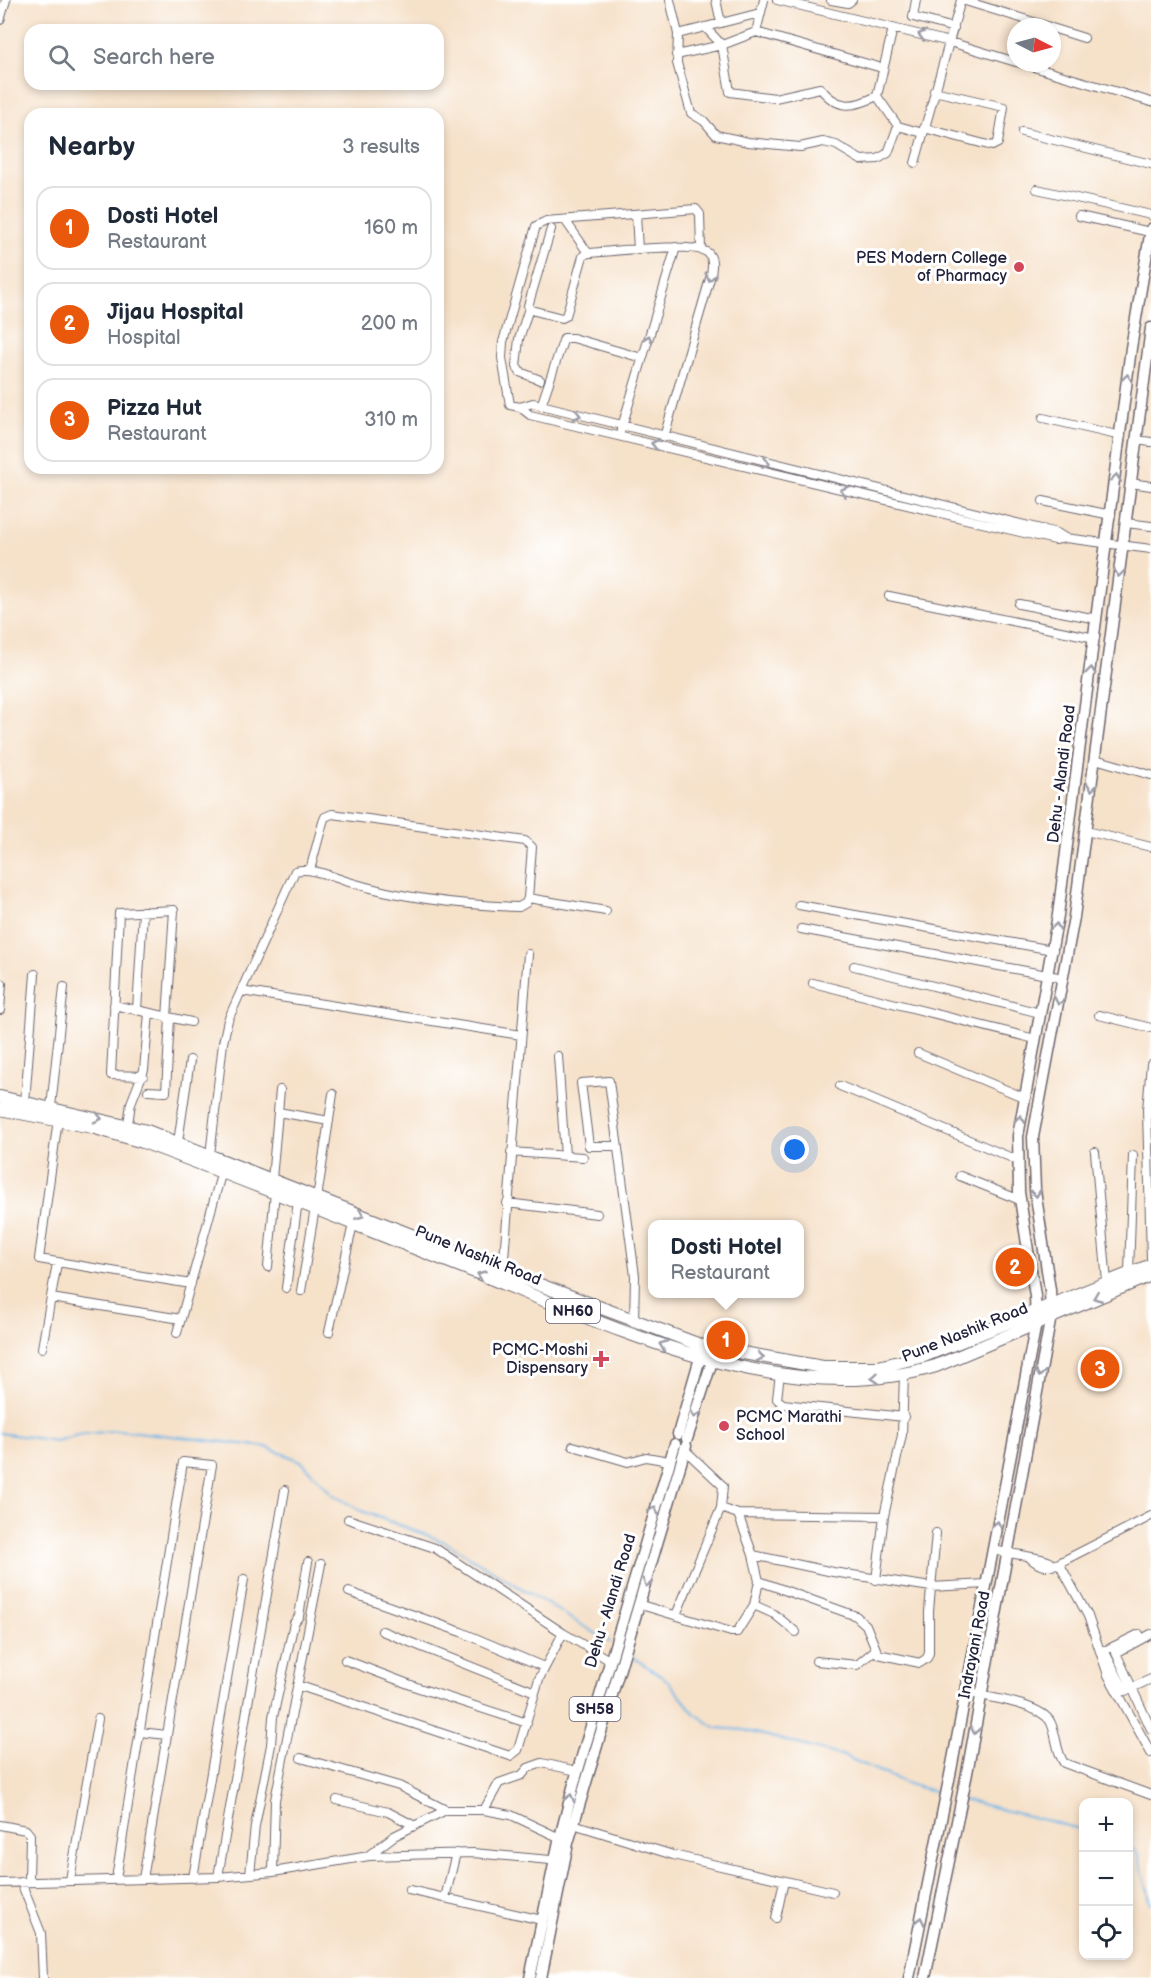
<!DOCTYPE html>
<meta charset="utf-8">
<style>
:root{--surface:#fff;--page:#f6f6f7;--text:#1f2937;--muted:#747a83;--line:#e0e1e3;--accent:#ea580c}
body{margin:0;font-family:"Balsamiq Sans",sans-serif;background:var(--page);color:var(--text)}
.controls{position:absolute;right:18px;bottom:18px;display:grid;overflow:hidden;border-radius:12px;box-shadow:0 3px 9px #0003}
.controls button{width:54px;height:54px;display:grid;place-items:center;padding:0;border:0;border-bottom:2px solid var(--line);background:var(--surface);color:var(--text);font:30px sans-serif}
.compass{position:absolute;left:1007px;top:18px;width:54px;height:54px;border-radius:50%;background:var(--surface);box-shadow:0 3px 9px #0003;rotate:96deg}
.you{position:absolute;left:795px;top:1150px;width:21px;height:21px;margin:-15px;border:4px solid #fff;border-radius:50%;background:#1a73e8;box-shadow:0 0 0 9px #1a73e833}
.badge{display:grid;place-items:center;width:39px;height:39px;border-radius:50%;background:var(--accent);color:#fff;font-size:20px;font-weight:700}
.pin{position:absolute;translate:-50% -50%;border:3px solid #fff;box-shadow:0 2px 6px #0006}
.popup{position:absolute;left:648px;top:1220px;width:156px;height:78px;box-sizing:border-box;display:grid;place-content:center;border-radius:12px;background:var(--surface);filter:drop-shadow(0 2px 4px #0005);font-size:20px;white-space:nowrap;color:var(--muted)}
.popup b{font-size:22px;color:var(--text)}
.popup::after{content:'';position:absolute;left:50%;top:100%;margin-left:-12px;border:12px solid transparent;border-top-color:var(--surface)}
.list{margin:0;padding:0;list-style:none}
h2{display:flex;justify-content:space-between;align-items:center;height:78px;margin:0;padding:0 24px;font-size:26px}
h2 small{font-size:20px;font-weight:400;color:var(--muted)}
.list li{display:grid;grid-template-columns:39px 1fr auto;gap:18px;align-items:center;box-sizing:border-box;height:84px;margin:0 12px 12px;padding:0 12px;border:2px solid var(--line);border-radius:18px}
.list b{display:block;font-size:22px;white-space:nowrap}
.list p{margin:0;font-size:20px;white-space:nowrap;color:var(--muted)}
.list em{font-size:20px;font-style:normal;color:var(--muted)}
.icon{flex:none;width:33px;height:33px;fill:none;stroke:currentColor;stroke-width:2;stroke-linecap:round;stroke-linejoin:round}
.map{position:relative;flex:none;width:1151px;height:1978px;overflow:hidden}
.search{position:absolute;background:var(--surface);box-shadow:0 3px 9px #0003;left:24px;top:24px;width:420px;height:66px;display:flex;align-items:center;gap:15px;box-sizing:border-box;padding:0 21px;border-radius:18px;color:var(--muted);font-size:22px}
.panel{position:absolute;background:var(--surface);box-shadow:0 3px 9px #0003;left:24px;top:108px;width:420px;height:366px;border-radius:18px}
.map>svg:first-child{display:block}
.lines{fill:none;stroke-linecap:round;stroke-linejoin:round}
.stream{stroke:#70b6e7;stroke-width:2}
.minor-casing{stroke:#6c656d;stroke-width:10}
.major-casing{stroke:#6c656d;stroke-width:13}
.highway-casing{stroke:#6c656d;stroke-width:14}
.minor{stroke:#fff;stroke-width:8}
.major{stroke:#fff;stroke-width:10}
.highway{stroke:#fff;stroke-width:12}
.oneway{stroke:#9c9ca7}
.poi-dot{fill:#d1495b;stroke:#fff;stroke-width:2}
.labels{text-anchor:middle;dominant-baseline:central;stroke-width:6;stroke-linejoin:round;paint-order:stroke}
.shield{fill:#fff;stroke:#646476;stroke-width:1.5}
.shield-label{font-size:15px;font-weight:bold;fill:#22223b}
.poi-label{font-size:16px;fill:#22223b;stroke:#fff;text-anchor:end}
.street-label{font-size:16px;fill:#22223b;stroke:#fff}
</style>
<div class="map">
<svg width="1151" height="1978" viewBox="0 0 1151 1978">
<rect width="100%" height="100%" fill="#fff"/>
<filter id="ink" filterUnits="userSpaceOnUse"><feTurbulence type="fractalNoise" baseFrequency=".0167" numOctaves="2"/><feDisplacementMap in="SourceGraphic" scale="12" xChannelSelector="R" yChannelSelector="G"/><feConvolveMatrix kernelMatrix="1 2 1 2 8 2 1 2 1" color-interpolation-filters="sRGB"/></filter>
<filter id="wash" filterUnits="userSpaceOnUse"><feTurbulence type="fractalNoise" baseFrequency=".008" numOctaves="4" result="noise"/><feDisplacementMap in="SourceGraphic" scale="24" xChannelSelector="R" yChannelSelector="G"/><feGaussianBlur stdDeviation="1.35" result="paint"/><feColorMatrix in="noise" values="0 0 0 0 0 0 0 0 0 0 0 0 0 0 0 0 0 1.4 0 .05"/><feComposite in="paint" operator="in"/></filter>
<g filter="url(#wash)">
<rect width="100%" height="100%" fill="#f6e1c9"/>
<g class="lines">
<path class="stream" d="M0 1433 56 1441 78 1435 120 1430 266 1447 301 1461 332 1494 359 1510 445 1542 610 1642
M630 1655 668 1681 694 1713 716 1728 744 1730 844 1756 908 1784 941 1793
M964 1800 1084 1830
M1128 1845 1138 1854 1151 1903"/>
</g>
</g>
<g filter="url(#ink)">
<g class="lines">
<defs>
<path id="minor" d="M670 0 678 34 677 63 691 113 704 121 716 135 748 142 800 147 823 142 836 145 861 160 878 159 888 153 898 126
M716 0 721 23
M764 0 756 32 882 68
M777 0 950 42 1016 62
M831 0 848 3 852 0
M916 0 913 17 954 28
M962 0 1050 27
M0 20 6 0
M705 27 722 45 730 92 775 98 820 88C838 110 853 108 877 96
M893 28 877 96 898 126 923 133
M1052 28 1084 38
M678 34 760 13
M676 55 722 45 756 32
M1020 63 1151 102
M924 128 992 146 998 143 1004 107 934 91
M1022 132 1151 164
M915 163 961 0
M1037 189 1151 215
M636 214 638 250
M1079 216 1150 232
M565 220 588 253
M551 229 528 306 531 310 562 318 566 316 583 256 588 253C609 252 694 241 708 253 714 259 712 268 711 275L664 437
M701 250 700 214 696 209 546 221 536 226 503 342 502 358 510 405 520 407 533 403 1057 533 1065 538
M529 308 519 339 516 366 520 372 540 380
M541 406 564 338H573L642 358
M520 407 530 415 1020 532 1055 540 1065 538 1151 549
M1043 418 1121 436
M621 430 676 247
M1136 440 1151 442
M1131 483 1151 486
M1043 501 1111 515
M1126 523 1151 526
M889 596 1095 638
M1019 604 1097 619
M1095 759 1151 775
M1086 831 1151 847
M528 898 606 911
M799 905 1053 950
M801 929 1063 978
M854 966 1040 1013
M813 983 1035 1039
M241 991 521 1035
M114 1005 191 1022
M0 1010 2 984
M137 1010 143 911
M1099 1015 1151 1028
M918 1053 1023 1097
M558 1056 565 1156
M1151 1064 1147 1110 1151 1259
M143 1076 111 1075 119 913 174 910 167 1018
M840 1086 1017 1160
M148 1091 166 1092 170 1018
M25 1102 35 974
M51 1107 64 987
M278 1112 329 1121
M58 1119 39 1259 191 1284
M128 1124 131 1103 144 1070 149 1013
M178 1142 190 1060
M617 1146H589L581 1083 609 1081 635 1276 634 1322
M511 1152 583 1157
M1095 1152 1107 1282
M210 1155 223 1043 228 1020 295 871C312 867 332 877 349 882 404 899 461 905 519 907L526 903 528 898 532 847 525 841 332 814 325 817 323 822 310 870
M960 1176 1020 1200
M272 1179 280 1090
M317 1198 333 1094
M507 1203 597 1214
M268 1267 275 1192
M503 1271 528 954
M1129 1273 1133 1155
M286 1288 298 1201
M301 1291 315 1208
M51 1298 181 1319
M329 1332 353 1224
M177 1333 222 1171
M42 1348 57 1263
M780 1373 777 1399 783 1404 904 1417
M573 1446 628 1462 646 1457 669 1461
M685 1450 723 1486 721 1508 738 1514 884 1516 902 1435 904 1375
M738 1514 753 1555 833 1572 931 1587 986 1584
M993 1550C1009 1554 1037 1556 1050 1562L1052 1566
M753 1555 759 1581 754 1605 774 1614 796 1632
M1030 1558C1040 1567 1047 1568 1059 1563L1088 1616 1108 1675 1151 1753
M1059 1563 1151 1516
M876 1580 884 1516
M759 1581 856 1616 866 1625 878 1654 920 1663 927 1658 929 1653V1611L936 1533
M349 1592 461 1632 544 1667
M641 1605 731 1632H737L754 1605
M676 1615 721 1508
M382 1631 535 1692
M563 1633 609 1660
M1151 1634 1116 1653 1151 1729
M1104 1650 1125 1691 1151 1679
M1102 1652 1139 1634
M345 1660 419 1688 527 1723
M816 1661 857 1665 875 1650
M297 1685 510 1756 518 1750 539 1679 563 1633 435 1548 348 1519
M965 1692C986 1697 1043 1704 1051 1723 1057 1736 1056 1752 1064 1763L1151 1795
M140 1732 167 1735
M301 1758 399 1786 446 1810
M337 1800 388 1812 415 1826
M484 1810 499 1783 522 1775 528 1768 542 1763 577 1771
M570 1823 673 1855 833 1892
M0 1825 26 1830 30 1835 29 1881
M369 1855 394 1836 446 1810H484L511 1815 560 1838
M273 1872 275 1800 321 1564
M250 1874 255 1826 271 1745 273 1717 294 1623 299 1616 308 1562
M218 1877 285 1490
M193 1878 244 1579
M116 1879 183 1462 212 1465 143 1879
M70 1880 98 1719
M21 1882 41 1933 43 1978
M0 1883 218 1877 273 1872 369 1856 473 1853 561 1861
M409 1890 542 1920
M445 1898 456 1853
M776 1918 784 1881"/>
<path id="major" d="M678 1434 702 1351
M687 1439 715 1352
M530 1978 559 1841 575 1780 675 1444
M541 1978 568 1843 686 1446
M909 1978 951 1770 1036 1323 1035 1296 1019 1192 1018 1136 1058 915 1131 348 1151 229
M925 1978 967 1773 1051 1316 1050 1290 1035 1190 1033 1137 1074 917 1151 328"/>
<path id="highway" d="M0 1097 147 1131 503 1271 703 1346 823 1367H878L924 1356 1151 1265
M0 1109 92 1127 143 1142C251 1182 358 1226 465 1268 607 1324 781 1413 936 1366L1151 1275"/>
</defs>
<use href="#minor" class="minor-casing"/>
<use href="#major" class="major-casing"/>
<use href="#highway" class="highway-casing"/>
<use href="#minor" class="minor"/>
<use href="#major" class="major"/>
<use href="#highway" class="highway"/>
</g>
<defs><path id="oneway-chevron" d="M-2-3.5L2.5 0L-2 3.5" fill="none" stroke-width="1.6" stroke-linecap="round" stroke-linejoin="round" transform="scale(1.5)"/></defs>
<g class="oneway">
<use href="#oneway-chevron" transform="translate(922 35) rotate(-166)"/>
<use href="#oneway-chevron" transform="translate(710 277) rotate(102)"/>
<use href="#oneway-chevron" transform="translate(648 339) rotate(-73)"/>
<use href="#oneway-chevron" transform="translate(1127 378) rotate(-83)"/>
<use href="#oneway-chevron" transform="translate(577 415) rotate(14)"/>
<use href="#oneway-chevron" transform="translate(655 444) rotate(-167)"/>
<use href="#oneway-chevron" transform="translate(766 463) rotate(14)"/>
<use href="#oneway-chevron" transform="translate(1116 478) rotate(-83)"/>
<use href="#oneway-chevron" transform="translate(844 491) rotate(-166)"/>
<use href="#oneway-chevron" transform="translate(1119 573) rotate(97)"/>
<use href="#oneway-chevron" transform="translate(1091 671) rotate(-83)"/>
<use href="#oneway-chevron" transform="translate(1092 787) rotate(97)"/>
<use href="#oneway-chevron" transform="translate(1056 927) rotate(-81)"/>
<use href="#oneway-chevron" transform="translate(1059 1001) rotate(101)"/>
<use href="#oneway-chevron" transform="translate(98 1118) rotate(13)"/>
<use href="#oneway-chevron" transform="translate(1020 1119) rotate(-83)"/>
<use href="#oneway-chevron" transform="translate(1036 1193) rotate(83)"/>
<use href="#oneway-chevron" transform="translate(360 1215) rotate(22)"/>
<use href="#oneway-chevron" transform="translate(481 1275) rotate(-158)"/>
<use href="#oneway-chevron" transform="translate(1097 1297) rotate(158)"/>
<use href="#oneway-chevron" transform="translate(663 1345) rotate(-160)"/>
<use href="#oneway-chevron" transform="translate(760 1357) rotate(10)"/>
<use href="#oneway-chevron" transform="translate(1040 1373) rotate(100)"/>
<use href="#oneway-chevron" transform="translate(875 1378) rotate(175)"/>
<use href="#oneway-chevron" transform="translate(695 1414) rotate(107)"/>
<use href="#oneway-chevron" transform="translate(654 1510) rotate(-73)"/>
<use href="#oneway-chevron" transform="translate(997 1525) rotate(-79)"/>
<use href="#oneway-chevron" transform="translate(647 1583) rotate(106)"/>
<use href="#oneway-chevron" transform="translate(975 1730) rotate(100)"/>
<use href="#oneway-chevron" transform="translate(570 1798) rotate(-75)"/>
<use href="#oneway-chevron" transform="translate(920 1921) rotate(-78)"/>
</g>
</g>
<g class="poi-dot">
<circle cx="1019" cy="267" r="6"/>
<path d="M598 1350h6v6h6v6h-6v6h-6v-6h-6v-6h6z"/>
<circle cx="724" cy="1426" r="6"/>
</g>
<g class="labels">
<g class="shield">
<rect x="546" y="1299" width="54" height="24" rx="4.5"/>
<rect x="569.5" y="1697" width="51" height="24" rx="4.5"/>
</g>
<g class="shield-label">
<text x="573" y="1311">NH60</text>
<text x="595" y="1709">SH58</text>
</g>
<g class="poi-label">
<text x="1007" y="258">PES Modern College<tspan x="1007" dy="18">of Pharmacy</tspan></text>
<text x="588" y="1350">PCMC-Moshi<tspan x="588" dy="18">Dispensary</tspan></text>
<text x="736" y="1417" text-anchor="start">PCMC Marathi<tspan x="736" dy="18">School</tspan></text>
</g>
<g class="street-label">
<text transform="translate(1062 774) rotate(-83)">Dehu - Alandi Road</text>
<text transform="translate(478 1256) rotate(22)">Pune Nashik Road</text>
<text transform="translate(965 1333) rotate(-22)">Pune Nashik Road</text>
<text transform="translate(611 1601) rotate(-73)">Dehu - Alandi Road</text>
<text transform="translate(975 1645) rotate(-79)">Indrayani Road</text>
</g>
</g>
</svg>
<div class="controls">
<button>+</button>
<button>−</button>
<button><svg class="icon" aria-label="locate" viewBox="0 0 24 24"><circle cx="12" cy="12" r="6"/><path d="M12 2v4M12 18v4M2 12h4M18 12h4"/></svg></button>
</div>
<svg class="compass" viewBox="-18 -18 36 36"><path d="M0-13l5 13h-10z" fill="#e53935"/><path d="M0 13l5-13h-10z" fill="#747a83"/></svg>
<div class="you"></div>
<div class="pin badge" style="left:726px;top:1340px">1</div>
<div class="popup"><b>Dosti Hotel</b>Restaurant</div>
<div class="pin badge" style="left:1015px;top:1267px">2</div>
<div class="pin badge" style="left:1100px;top:1369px">3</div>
<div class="search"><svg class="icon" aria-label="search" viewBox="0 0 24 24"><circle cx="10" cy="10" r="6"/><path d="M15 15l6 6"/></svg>Search here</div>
<section class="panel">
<h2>Nearby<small>3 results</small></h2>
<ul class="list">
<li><span class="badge">1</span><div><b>Dosti Hotel</b><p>Restaurant</p></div><em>160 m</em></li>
<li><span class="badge">2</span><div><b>Jijau Hospital</b><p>Hospital</p></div><em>200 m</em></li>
<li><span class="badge">3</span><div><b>Pizza Hut</b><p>Restaurant</p></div><em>310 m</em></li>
</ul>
</section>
</div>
